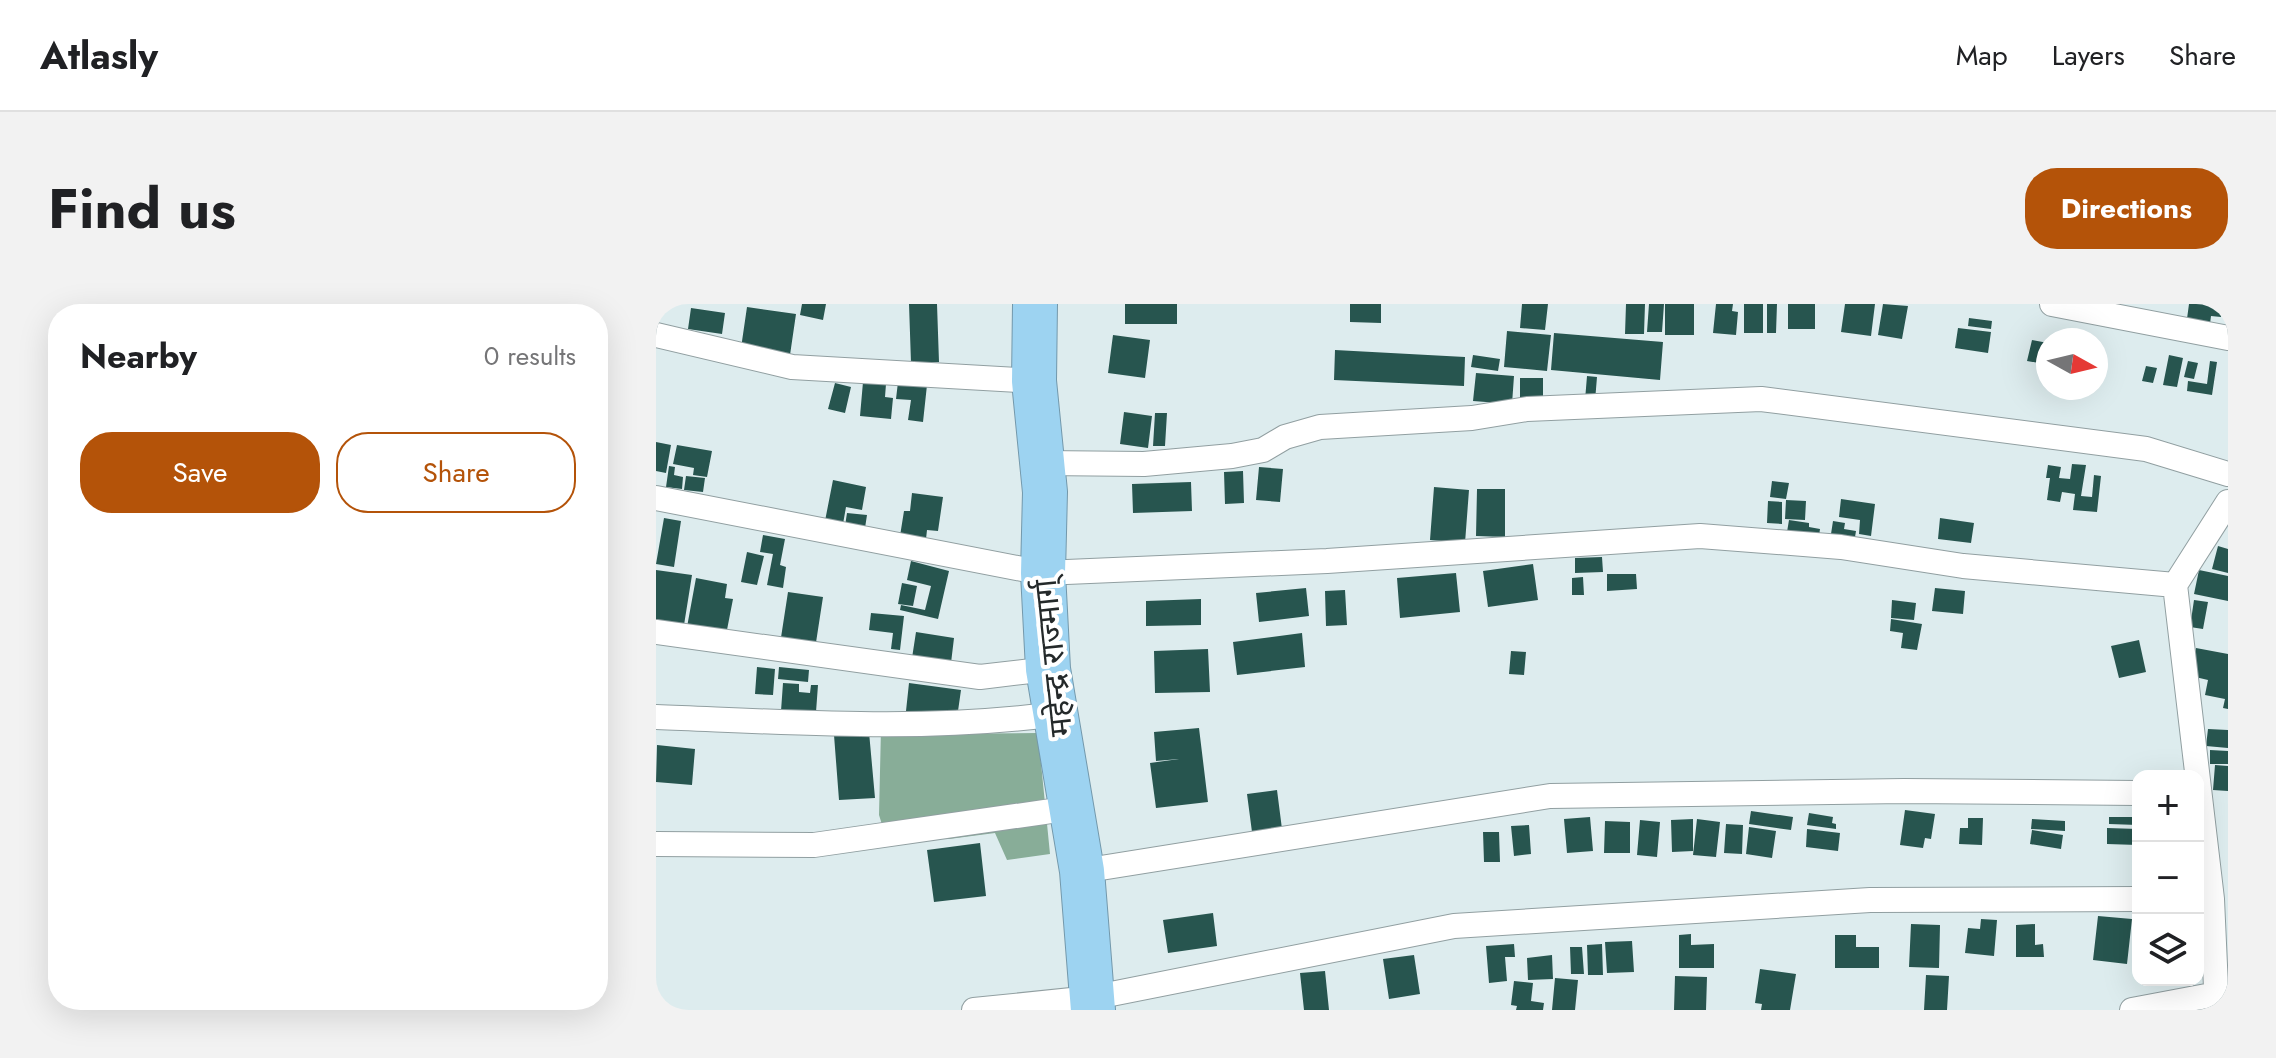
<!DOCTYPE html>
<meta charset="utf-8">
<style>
:root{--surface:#fff;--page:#f2f2f2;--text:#202124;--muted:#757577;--line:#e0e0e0;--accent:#b45309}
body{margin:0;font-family:Jost,"Noto Sans Devanagari",sans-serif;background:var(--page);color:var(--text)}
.controls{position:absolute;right:24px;bottom:24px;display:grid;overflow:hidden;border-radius:16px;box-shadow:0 8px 32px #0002}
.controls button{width:72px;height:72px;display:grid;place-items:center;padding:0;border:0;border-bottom:2px solid var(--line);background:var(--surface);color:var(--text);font:40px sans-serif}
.compass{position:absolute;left:1380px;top:24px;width:72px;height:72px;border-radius:50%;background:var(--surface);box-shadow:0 8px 32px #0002;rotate:98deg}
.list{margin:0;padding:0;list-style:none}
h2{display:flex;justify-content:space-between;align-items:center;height:104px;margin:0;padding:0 32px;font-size:34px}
h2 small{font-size:26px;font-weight:400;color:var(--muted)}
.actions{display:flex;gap:16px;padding:24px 32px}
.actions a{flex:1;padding:18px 0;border:2px solid var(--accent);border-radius:32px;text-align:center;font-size:28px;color:var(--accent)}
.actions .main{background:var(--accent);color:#fff}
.icon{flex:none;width:44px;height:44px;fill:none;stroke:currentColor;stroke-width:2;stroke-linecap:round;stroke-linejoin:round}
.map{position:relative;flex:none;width:1572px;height:706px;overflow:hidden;border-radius:32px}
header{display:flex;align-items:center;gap:48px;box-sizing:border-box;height:112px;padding:0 40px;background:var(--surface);border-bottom:2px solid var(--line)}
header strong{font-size:38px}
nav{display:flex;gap:44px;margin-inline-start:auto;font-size:28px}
.intro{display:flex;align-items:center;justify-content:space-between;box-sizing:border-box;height:192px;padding:0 48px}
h1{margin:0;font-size:56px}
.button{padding:20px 36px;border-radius:32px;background:var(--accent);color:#fff;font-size:28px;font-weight:700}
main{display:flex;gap:48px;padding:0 48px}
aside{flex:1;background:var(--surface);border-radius:32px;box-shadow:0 8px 32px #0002}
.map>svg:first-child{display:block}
.forest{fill:#88ad98}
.building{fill:#27554f}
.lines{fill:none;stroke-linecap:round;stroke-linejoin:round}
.street-casing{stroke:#919fa1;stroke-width:26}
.highway-casing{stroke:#7398ab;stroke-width:46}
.street{stroke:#fff;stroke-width:24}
.highway{stroke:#9dd3f1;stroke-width:44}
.labels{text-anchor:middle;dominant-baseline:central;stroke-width:8;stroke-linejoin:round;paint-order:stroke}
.street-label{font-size:32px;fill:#24292a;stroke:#fff}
</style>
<header>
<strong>Atlasly</strong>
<nav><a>Map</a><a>Layers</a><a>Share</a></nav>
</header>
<div class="intro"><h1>Find us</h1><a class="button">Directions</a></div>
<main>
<aside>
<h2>Nearby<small>0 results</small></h2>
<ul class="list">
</ul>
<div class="actions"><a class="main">Save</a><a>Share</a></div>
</aside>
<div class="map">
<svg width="1572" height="706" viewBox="0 0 1572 706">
<rect width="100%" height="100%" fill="#ddecee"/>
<path class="forest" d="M225 424 258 430 382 429 394 550 351 556 339 529 293 535 229 530 223 511Z"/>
<path class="building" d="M146 0H170L167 16 144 11Z
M253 0H281L283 58 255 59Z
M469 0H521V20H469Z
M694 0H725V19L694 18Z
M866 0H892L889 26 864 24Z
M970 0H989L988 30H969Z
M993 0H1008L1006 28H991Z
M1009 0H1038V31H1009Z
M1060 0H1077L1076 7 1082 8 1080 31 1057 29Z
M1088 0H1107V29H1088Z
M1111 0H1121L1120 29H1111Z
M1132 0H1159V25H1132Z
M1189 0H1219L1215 32 1185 28Z
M1227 0 1252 2 1246 35 1222 31Z
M1533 0H1566L1565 13 1555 12 1554 20 1530 22Z
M91 3 140 10 134 51 85 44Z
M35 4 69 9 66 30 32 25Z
M1313 14 1336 17 1335 25 1312 22Z
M1302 24 1335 28 1332 49 1299 44Z
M851 27 895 31 891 67 848 63Z
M898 29 1007 38 1004 76 895 66Z
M457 31 494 36 489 74 452 69Z
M1376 36 1392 39V56L1384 55 1383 59 1371 57Z
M679 46 809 53 808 82 678 76Z
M817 51 844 55 842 67 815 63Z
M1513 51 1527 54 1521 83 1507 81Z
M1532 57 1542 59 1538 75 1528 73Z
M1554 57 1561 58 1556 91 1531 87 1532 77 1551 80Z
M1490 62 1501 64 1497 79 1486 77Z
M820 69 858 72 856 100 817 97Z
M931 72 941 73 939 97 929 96Z
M864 74H887V99L864 98Z
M207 78 230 80 229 93 237 94 235 115 204 112Z
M242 78 271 81 267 118 252 116 255 96 240 95Z
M179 79 195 83 189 109 172 105Z
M468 108 496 112 492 144 464 140Z
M499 109H511L509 142H497Z
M0 138 15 141 10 169 0 167Z
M21 141 56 147 51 173 37 171 38 164 17 160Z
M1416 160 1430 161 1425 192 1436 193 1438 171 1445 172 1441 208 1417 206 1419 190 1406 188 1404 198 1391 196 1394 174H1390L1392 161 1405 163 1403 174 1414 175Z
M13 162 19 163 18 171 27 173 26 185 10 183Z
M603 163 627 165 624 198 600 196Z
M587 167 588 199 569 200 568 168Z
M30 172 49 174 47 188 28 186Z
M177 176 210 183 206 206 190 203 187 220 169 217Z
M1116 177 1133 179 1130 195 1114 193Z
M535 178 536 207 477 209 476 180Z
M778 183 813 186 809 239 774 236Z
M821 185H849V233L820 232Z
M256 189 287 193 282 227 271 226 270 235 244 232 248 207H254Z
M1185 195 1219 200 1215 232 1203 230 1204 216 1183 213Z
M1130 196 1150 197 1149 216 1129 215Z
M1112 197 1126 198V220L1111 219Z
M191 209 211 211 209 224 189 222Z
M8 214 25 217 18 263 0 260Z
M1284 214 1318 219 1315 239 1282 235Z
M1133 216 1153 219V223L1164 225 1163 232 1131 228Z
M1177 217 1189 219 1188 225 1200 227 1199 233 1175 230Z
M107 231 129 235 124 261 130 263 127 284 111 281 117 250 104 248Z
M1562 242 1572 245V269L1556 265Z
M91 248 108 252 101 281 85 278Z
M946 253 947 268 919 269V254Z
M255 257 293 267 282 315 244 306 245 301 269 306 275 282 251 276Z
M877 260 882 296 832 303 827 267Z
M0 266 36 271 28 321 0 317Z
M1543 266 1572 272V297L1538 290Z
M800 269 804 308 744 314 741 274Z
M951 270H980L981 285 951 287Z
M927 273 928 291H916V274Z
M40 274 71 280 69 294 77 295 70 331 31 323Z
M246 279 261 282 257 302 242 300Z
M650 284 653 312 603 318 600 289Z
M1279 284 1309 287 1307 310 1276 307Z
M689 286 691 321 670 322 669 287Z
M132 288 167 293 159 345 124 340Z
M545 295V321L490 322V297Z
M1236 296 1260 299 1258 316 1235 314Z
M1538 296 1552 298 1547 325 1534 323Z
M215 309 248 312 244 346 235 345 237 329 213 326Z
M1235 315 1266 320 1261 346 1245 344 1247 329 1234 327Z
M260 328 298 334 295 359 256 354Z
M646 329 649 363 581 371 577 338Z
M1483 336 1490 368 1463 374 1455 342Z
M1540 344 1572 350V405L1567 404 1569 395 1549 391 1552 376 1535 372Z
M552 345 554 388 499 389 498 347Z
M855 347 870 348 868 371 853 370Z
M101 363 119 365 117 391 99 390Z
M123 363 153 366 152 378 122 375Z
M127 379 143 380V388L154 389 155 381H162L160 408 125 407Z
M253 379 305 386 301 414 250 407Z
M543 424 552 498 500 504 494 459 523 455 500 457 498 428Z
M1552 425 1572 426V444L1550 442Z
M213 428 219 494 183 496 178 431Z
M1 441 39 445 36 481 0 478Z
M1554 446 1572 447V460H1554Z
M1559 461 1572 462V487L1557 486Z
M621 486 626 525 596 528 591 490Z
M1249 506 1279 510 1275 535 1269 534 1267 544 1244 541Z
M1095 507 1137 513 1135 526 1093 520Z
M1153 509 1177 513 1176 519 1180 520V525L1151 521Z
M934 513 937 547 911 549 908 515Z
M1453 513H1482V521L1453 520Z
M1312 514H1327L1326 541 1303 540 1304 524H1312Z
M1037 515V547L1016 548 1015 516Z
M1041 515 1064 518 1060 553 1037 551Z
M1376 515 1409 517V527L1375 525Z
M984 516 1004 518 1001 553 981 551Z
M949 517 974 518V549H948Z
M1070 520 1087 521 1086 550 1068 549Z
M873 521 875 550 858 552 855 522Z
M1093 523 1120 527 1116 554 1090 550Z
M1451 524 1482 525V541L1451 540Z
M1151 525 1184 529 1182 547 1150 543Z
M1376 526 1407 531 1405 545 1374 540Z
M827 528H843L844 558H828Z
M324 539 330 592 278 598 271 546Z
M557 609 561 642 512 649 507 616Z
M1442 612 1476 615 1471 660 1437 656Z
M1325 615 1341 616 1338 652 1309 649 1312 624 1324 625Z
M1255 620 1284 621 1283 664 1253 663Z
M1379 620V641L1387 640 1388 653H1360V621Z
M1035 630V641L1058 640V664H1023V631Z
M1179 631H1200V643H1223V664H1179Z
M976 637 978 668 951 669 949 638Z
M858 640 859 653H849L851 677 833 679 830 642Z
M946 640 947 671H932L931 641Z
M914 643H926L928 670H915Z
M758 651 764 690 733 695 727 655Z
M896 651 897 675 872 676 871 654Z
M1104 665 1140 670 1134 706H1105L1106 700 1099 699Z
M669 667 673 706H648L644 669Z
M1270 671 1293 672 1291 706H1268Z
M1019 672 1051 673 1050 706H1018Z
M899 674 922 676 919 706H896Z
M858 677 877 679 875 697 888 699 887 706H860L861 702 855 701Z"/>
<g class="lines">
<defs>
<path id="street" d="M1396 0 1572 34
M0 31 136 63 378 77
M386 159 488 160 576 152 607 146 629 133 664 123 816 114 871 105 1105 95 1490 145 1572 170
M0 194 387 269 671 257 1044 232 1185 243 1307 262 1519 281
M0 328 324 373 392 365
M0 413C133 418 268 428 400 410
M0 540 158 541 416 504
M426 567 894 492 1248 487 1482 489
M318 706 435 694 798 622 1214 596 1482 595
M1476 706 1561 690
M1561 706 1556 595 1519 281 1572 198"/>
<path id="highway" d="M379 0 378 77 389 188 387 269 392 365 426 567 437 706"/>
</defs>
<use href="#street" class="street-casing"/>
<use href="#highway" class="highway-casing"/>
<use href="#street" class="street"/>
<use href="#highway" class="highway"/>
</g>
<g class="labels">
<g class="street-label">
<text transform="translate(397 354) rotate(-96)">महेन्द्र राज्मार्ग्</text>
</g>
</g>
</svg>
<div class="controls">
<button>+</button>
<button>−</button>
<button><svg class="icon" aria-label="layers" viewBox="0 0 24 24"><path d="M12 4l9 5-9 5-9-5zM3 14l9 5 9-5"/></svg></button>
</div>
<svg class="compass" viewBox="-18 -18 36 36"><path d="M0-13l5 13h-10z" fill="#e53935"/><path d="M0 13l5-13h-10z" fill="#757577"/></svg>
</div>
</main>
